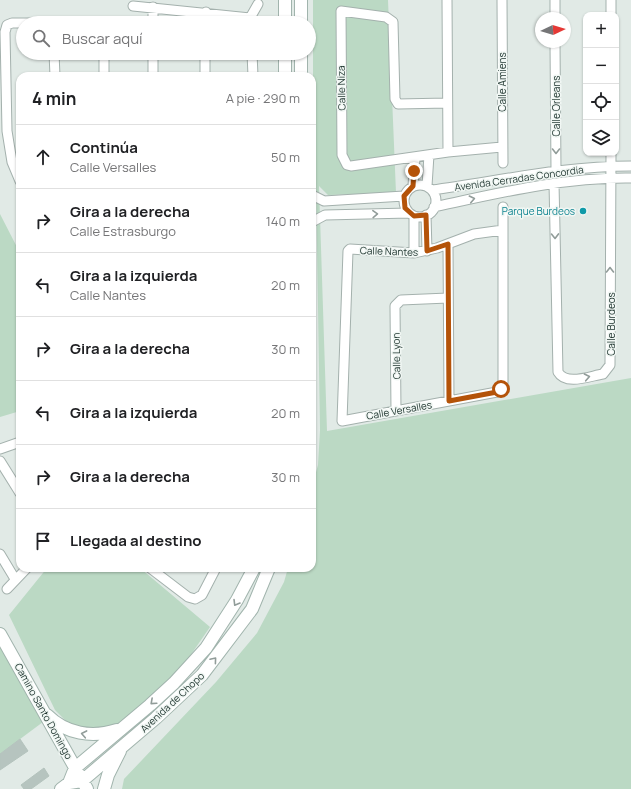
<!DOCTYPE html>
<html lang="es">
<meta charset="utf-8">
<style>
:root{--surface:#fff;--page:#f2f2f2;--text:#202124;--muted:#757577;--line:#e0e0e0}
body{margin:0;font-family:Manrope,sans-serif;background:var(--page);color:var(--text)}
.controls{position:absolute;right:12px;top:12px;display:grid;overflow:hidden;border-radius:8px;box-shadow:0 1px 3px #0004}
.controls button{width:36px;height:36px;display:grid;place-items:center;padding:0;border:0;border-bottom:1px solid var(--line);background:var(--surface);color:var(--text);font:20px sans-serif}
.compass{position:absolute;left:535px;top:12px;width:36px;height:36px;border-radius:50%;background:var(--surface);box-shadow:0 1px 3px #0004;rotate:86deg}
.stop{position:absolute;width:12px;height:12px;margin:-9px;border:3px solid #b45309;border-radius:50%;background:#fff}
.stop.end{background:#b45309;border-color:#fff;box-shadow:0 1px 4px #0008}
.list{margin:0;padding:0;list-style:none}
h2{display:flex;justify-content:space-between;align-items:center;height:52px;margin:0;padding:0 16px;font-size:17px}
h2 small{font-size:13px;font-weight:400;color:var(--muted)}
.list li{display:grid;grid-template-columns:26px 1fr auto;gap:12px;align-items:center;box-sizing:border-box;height:64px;padding:0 16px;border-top:1px solid var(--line)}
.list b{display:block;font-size:15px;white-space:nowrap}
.list p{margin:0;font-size:13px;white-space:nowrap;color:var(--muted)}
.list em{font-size:13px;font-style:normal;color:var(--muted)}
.icon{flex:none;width:22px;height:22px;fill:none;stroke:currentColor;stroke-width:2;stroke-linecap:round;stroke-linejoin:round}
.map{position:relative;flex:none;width:631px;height:789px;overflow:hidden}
.search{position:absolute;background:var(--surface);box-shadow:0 1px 3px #0004;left:16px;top:16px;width:300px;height:44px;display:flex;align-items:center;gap:10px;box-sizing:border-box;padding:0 14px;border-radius:22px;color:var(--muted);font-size:15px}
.panel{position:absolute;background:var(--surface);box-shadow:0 1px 3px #0004;left:16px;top:72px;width:300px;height:500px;border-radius:12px}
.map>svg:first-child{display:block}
.green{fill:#bbd9c4}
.building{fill:#b6c4bf;stroke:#b4c3bd}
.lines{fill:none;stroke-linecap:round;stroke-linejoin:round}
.street-casing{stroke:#a4b1ad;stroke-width:11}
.secondary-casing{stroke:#a1b4ad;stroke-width:14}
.street{stroke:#fff;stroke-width:9}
.secondary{stroke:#fff;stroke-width:12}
.oneway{stroke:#919c99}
.route{stroke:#b45309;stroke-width:5}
.culture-dot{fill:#0f9aa8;stroke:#f1f7f4;stroke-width:1.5}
.labels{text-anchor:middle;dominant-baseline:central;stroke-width:3;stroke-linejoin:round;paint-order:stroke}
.street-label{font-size:10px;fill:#233933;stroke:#f1f7f4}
.culture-label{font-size:10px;fill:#0d838f;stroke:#f1f7f4;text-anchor:end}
</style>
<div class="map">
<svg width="631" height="789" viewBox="0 0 631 789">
<rect width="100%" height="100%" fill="#e1eae6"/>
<path class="green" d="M313 0H388L396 193 328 195 319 186 327 431 631 378V789H122L124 779 216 682 257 633 284 582 288 568H312V487L318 465 320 430 316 183 313 180Z
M0 214 20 253V411L0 417Z
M47 568H140L210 627 181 669 152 698 115 728 103 730 81 727 67 722 55 710 9 615Z
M0 644 43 722 0 754Z"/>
<path class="building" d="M20 739 28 751 0 770V754Z
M44 768 49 776 31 789H24L21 785Z"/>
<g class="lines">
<defs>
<path id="street" d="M447 0 448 152
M502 0 503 163
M555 0V18
M133 6 250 18
M153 7V23
M611 15V0
M250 22V18L258 4
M206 23V12
M555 42 556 171
M54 53 55 76
M153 53V76
M252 53 253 76
M104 76V53
M205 76V53
M447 103 398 104 395 99 393 22 386 17 341 11 342 155 347 165 351 166 448 152 502 147
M20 181 12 162 7 131 5 32 7 25 12 23H37
M554 183 558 372C566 386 590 376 603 374L610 365 611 153
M404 201a16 16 0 1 1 32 0a16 16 0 1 1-32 0Z
M413 186 415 158
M427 186 429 155
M432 190C498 181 564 166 631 166
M312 195 324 201 404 196
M434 207C499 193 564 177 631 178
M503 207V384L497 392 342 421 348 251 350 249 414 253 437 248 474 234 503 230
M426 215 427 251
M414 216V253
M312 222 325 215 409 213
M448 244 449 401
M396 411 395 306 401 300 448 298
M0 449 20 442
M0 461 20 493
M0 554 15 579
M150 568 188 597 195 599 202 595 216 568
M7 589 27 568"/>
<path id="secondary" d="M285 0V23
M301 0V23
M285 76V53
M301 76V53
M0 634 87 789
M47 715C66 734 92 738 117 730
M69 783 75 768 150 705 174 683 206 648 237 600 254 568
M61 789 69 783 82 781 156 718 202 675 252 609 269 568
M104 789 108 775 120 751"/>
</defs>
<use href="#street" class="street-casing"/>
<use href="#secondary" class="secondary-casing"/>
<use href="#street" class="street"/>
<use href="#secondary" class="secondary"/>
</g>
<defs><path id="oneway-chevron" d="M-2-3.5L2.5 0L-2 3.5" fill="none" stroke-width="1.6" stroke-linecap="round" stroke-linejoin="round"/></defs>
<g class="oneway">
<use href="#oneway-chevron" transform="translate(556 151) rotate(90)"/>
<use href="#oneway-chevron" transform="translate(472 199) rotate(-12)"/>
<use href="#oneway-chevron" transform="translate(375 214) rotate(-2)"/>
<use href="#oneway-chevron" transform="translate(555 236) rotate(89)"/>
<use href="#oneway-chevron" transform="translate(610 270) rotate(-90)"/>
<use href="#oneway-chevron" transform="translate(587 377) rotate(-11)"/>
<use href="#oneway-chevron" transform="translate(236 603) rotate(121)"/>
<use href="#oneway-chevron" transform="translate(214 660) rotate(-50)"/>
<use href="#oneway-chevron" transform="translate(153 702) rotate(138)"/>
<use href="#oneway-chevron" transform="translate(84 734) rotate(-169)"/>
</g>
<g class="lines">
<path class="route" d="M414 171 413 186 404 196 405 208 414 216 426 215 427 251 448 244 449 401 497 392 501 389"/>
</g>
<circle class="culture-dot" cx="583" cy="211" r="4"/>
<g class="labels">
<g class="street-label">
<text transform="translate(502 82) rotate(-90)">Calle Amiens</text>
<text transform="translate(341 88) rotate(-91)">Calle Niza</text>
<text transform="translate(556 106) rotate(-90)">Calle Orleans</text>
<text transform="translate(519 178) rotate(-8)">Avenida Cerradas Concordia</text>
<text transform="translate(389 251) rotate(2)">Calle Nantes</text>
<text transform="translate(611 324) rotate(-90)">Calle Burdeos</text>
<text transform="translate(396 356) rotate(-91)">Calle Lyon</text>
<text transform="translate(399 410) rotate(-10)">Calle Versalles</text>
<text transform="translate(172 702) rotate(-43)">Avenida de Chopo</text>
<text transform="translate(44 711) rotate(61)">Camino Santo Domingo</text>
</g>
<g class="culture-label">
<text x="575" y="211">Parque Burdeos</text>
</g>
</g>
</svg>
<div class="controls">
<button>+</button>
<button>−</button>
<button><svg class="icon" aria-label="locate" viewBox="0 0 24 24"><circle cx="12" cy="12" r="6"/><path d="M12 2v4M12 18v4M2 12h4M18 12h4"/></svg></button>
<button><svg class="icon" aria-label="layers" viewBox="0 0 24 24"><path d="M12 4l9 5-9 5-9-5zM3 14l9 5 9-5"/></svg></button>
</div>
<svg class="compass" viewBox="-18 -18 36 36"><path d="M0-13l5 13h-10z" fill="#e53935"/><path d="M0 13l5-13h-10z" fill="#757577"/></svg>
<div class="stop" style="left:501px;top:389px"></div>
<div class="stop end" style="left:414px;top:171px"></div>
<div class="search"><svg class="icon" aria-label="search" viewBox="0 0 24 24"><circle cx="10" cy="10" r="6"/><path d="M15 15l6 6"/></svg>Buscar aquí</div>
<section class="panel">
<h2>4 min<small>A pie · 290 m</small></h2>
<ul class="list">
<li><svg class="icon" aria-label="ahead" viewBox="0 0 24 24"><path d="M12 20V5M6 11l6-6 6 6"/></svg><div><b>Continúa</b><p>Calle Versalles</p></div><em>50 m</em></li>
<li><svg class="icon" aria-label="right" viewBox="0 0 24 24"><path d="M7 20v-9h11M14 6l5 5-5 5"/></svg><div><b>Gira a la derecha</b><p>Calle Estrasburgo</p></div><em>140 m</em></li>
<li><svg class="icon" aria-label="left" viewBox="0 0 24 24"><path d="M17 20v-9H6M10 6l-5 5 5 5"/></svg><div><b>Gira a la izquierda</b><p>Calle Nantes</p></div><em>20 m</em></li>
<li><svg class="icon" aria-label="right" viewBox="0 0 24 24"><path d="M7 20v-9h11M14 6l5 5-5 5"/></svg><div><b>Gira a la derecha</b></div><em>30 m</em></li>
<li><svg class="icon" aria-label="left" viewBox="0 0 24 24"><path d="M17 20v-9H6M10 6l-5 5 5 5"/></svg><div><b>Gira a la izquierda</b></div><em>20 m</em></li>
<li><svg class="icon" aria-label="right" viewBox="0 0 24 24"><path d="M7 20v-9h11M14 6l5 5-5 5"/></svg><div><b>Gira a la derecha</b></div><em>30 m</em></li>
<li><svg class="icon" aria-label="arrive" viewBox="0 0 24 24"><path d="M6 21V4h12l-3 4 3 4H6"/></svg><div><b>Llegada al destino</b></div></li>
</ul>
</section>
</div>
